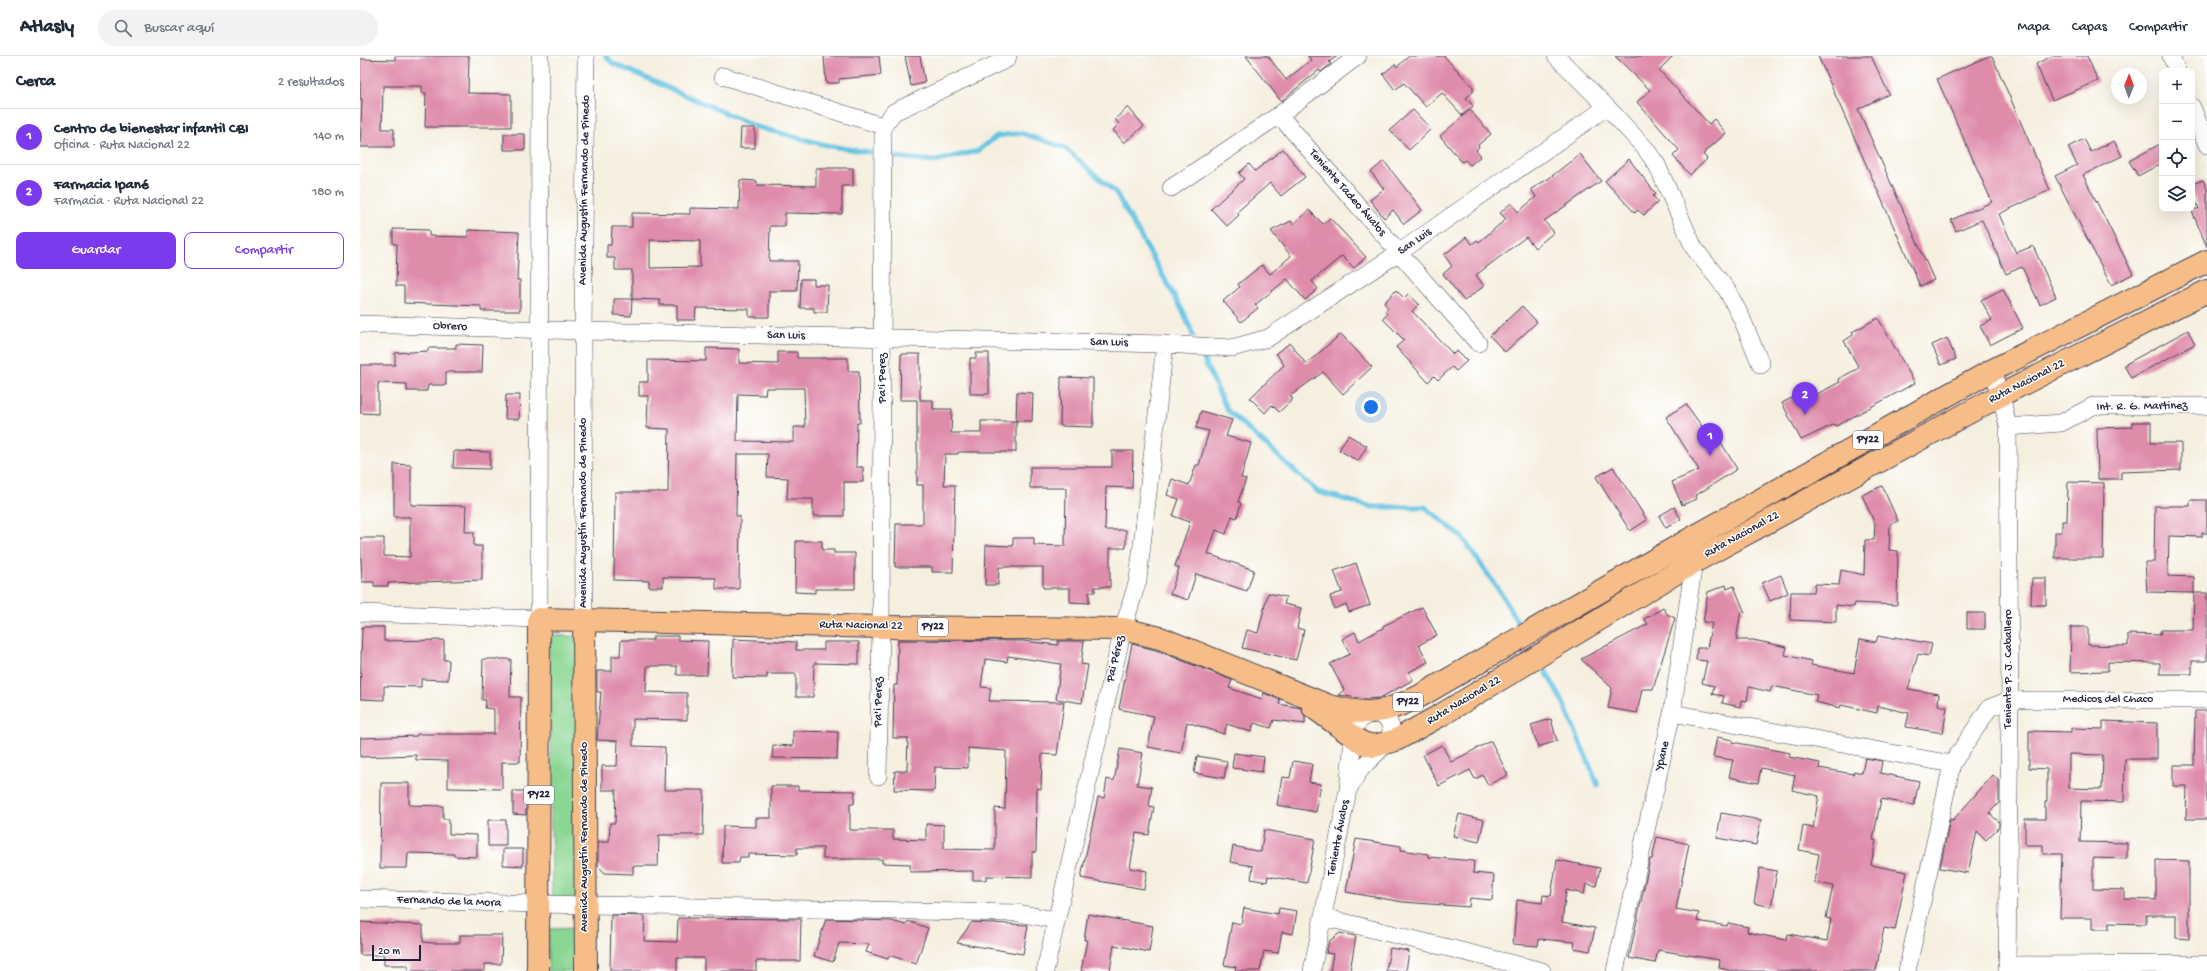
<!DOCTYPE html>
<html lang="es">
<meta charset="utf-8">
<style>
:root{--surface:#fff;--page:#f2f2f3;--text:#1f2937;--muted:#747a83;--line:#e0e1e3;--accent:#7c3aed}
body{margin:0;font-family:"Gochi Hand",sans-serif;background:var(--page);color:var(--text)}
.controls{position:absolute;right:12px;top:12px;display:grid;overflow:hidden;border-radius:8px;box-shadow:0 4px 16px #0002}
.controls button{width:36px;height:36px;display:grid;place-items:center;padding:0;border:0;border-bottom:1px solid var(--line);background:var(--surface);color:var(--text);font:20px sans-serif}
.compass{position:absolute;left:1751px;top:12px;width:36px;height:36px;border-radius:50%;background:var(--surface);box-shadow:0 4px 16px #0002;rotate:1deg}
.scale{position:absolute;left:12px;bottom:10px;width:49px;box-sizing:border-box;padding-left:4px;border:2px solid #22223b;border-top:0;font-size:11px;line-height:14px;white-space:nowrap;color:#22223b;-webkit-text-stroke:3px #fff;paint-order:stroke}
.you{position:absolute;left:1011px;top:351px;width:14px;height:14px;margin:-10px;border:3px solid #fff;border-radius:50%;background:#1a73e8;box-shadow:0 0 0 6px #1a73e833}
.badge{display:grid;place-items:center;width:26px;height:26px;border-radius:50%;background:var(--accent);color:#fff;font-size:13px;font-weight:700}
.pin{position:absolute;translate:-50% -33px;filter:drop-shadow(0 1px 2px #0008)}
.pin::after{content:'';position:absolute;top:21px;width:14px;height:12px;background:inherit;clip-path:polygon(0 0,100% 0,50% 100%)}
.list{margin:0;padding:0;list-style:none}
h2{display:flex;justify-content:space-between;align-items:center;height:52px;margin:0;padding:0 16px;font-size:17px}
h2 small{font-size:13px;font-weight:400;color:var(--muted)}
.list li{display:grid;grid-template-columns:26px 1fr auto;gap:12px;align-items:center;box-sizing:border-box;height:56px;padding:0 16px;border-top:1px solid var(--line)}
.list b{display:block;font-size:15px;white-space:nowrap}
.list p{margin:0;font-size:13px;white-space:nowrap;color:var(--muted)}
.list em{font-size:13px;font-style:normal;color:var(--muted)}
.actions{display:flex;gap:8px;padding:12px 16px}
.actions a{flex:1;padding:9px 0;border:1px solid var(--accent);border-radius:8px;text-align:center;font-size:14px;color:var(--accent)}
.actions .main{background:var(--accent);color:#fff}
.icon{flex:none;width:22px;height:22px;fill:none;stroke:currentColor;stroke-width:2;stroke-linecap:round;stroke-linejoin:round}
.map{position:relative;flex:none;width:1847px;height:915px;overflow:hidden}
header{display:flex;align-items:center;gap:24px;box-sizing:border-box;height:56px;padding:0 20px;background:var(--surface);border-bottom:1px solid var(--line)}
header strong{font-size:19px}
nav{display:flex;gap:22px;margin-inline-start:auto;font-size:14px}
.search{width:280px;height:36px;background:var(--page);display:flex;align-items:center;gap:10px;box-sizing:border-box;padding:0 14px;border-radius:22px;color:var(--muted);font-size:15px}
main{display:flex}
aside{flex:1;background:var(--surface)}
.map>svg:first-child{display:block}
.green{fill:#8ad693;stroke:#567c67}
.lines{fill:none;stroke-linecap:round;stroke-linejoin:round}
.stream{stroke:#63c3e1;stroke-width:5}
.building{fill:#df8baa;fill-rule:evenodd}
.minor-casing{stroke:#424154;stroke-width:18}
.trunk-casing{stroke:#424154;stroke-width:24}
.minor{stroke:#fff;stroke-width:17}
.trunk{stroke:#f7bd88;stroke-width:22}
.labels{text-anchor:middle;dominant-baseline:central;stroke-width:3;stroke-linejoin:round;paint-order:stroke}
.shield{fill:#fff;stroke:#646476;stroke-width:1}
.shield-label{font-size:11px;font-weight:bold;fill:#22223b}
.street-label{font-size:12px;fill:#22223b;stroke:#fff}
</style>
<header>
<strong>Atlasly</strong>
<div class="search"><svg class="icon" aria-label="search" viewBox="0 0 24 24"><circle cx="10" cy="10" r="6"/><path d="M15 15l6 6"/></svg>Buscar aquí</div>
<nav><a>Mapa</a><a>Capas</a><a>Compartir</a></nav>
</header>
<main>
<aside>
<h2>Cerca<small>2 resultados</small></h2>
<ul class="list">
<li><span class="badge">1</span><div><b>Centro de bienestar infantil CBI</b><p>Oficina · Ruta Nacional 22</p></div><em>140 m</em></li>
<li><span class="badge">2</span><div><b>Farmacia Ipané</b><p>Farmacia · Ruta Nacional 22</p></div><em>180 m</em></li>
</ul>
<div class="actions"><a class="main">Guardar</a><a>Compartir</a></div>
</aside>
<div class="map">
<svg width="1847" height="915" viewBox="0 0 1847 915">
<rect width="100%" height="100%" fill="#fff"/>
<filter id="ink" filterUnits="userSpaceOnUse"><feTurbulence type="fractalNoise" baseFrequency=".025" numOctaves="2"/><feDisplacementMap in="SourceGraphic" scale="8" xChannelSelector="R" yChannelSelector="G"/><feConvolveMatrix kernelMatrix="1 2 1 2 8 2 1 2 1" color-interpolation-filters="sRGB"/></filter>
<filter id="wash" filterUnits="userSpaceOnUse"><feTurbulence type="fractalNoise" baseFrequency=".012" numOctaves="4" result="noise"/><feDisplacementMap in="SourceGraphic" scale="16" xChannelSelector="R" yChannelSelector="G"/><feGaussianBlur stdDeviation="0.9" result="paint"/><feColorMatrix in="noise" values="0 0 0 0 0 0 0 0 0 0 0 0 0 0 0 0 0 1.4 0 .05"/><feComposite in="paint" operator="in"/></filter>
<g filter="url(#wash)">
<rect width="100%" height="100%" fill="#f5efdf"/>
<path class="green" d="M189 579 221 581 220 845 192 846Z
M217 872V915H188V873Z"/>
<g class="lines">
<path class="stream" d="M246 0 252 7 397 71 470 90 509 96
M536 101 575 105 618 95 637 80 661 77 705 92 756 137 824 257 833 279
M844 304 867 354 958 436 1012 451H1065L1102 481 1140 536 1163 576
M1180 605 1203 646 1238 729"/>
</g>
<g id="blocks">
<path class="building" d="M35 0H109L108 37 151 38V71H65L66 37H62V30H23L22 73H34V91H0L2 43H0V3L35 4Z
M464 0H519L521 19 479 23V27H466Z
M545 0H560L565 27 551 30Z
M886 0H908L926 24 951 4 948 0H977L969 6 971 8 961 16 959 14 921 45Z
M1049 0H1084L1113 31V36L1106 42 1113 50 1102 59 1082 37 1066 51 1044 27 1035 34 1023 18 1035 8 1037 11Z
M1255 0H1313L1299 14 1349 68 1354 63 1366 77 1343 98 1347 103 1330 119 1313 100 1319 94 1277 46 1290 34Z
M1458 0H1511L1529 38 1498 53 1574 224 1560 230Z
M1629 0H1632L1690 134 1639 158 1656 197 1673 190 1696 241 1680 249 1662 211 1646 218 1622 164 1596 175 1591 164 1632 146 1577 23Z
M1692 0H1727L1738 25 1692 44 1676 8Z
M768 51 784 70 764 87 753 74 759 68 755 63Z
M1053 54 1071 73 1049 94 1030 74Z
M1110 54 1131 78 1118 89 1119 91 1116 94 1121 100 1110 109 1105 104 1102 106 1080 80Z
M381 72H395V92H380Z
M144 78H165V94H144Z
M1724 83 1731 96 1754 85 1762 100 1723 119 1773 218 1751 229 1695 120 1717 109 1708 91Z
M1802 87V107L1778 120 1769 105Z
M923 93 945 121 921 140 910 127 877 156 879 159 867 170 851 153 884 123 879 117 889 108 895 115Z
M1220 98 1241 125 1184 165 1194 176 1175 192 1166 181 1116 219 1124 230 1104 245 1083 218 1092 210 1084 199 1106 181 1112 188 1117 184 1119 186 1146 163 1140 157 1151 147 1158 156 1176 141 1171 133 1188 123Z
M1269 103 1296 138 1293 140 1298 146 1284 159 1278 154 1275 157 1245 125Z
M1024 105 1062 154 1044 168 1033 154 1024 162 1010 144 1024 133 1011 116Z
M456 112H493V130H482V158L425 157V170H410L409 205H438L437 235H409V261H389V253L336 252 335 264H317V249H300V244L272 243V214H255V202H247V189H251L252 171H272V157L330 158V152L379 153 380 124 397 125V129L456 130ZM290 184 340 185V211L290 212Z
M1843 124 1847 133V191L1831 153H1839L1832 137V128Z
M949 154 963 168 970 162 1006 201 994 212 982 200 952 225 958 233 945 244 927 223 895 249 898 252 881 266 863 245 880 231 878 228 902 209 910 218 931 200 911 175 931 165 933 168Z
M33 173 69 174V180L108 181V174L159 176 157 224H160V255H121V250L44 247V230H36L37 188H33Z
M441 223H454V229H468L467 256H454V252H440Z
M1643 233 1663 272 1630 289 1620 270 1632 264 1621 244Z
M1036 234 1044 242 1048 238 1059 248 1052 255 1093 298 1097 295 1107 305 1096 315 1092 311 1078 324 1074 320 1068 326 1036 291 1044 284 1023 263 1027 258 1025 256 1028 252 1024 247Z
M254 243H272L271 260 254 259Z
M1162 250 1177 266 1145 296 1130 280Z
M1518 262 1555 327 1476 370 1475 368 1441 384 1422 347 1450 333 1453 340 1480 326 1478 323 1499 312 1484 285 1493 279 1492 276Z
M1828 274 1835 288 1771 322 1764 309Z
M981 278 1012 311 983 338 963 316 930 340 933 343 919 356 912 349 905 357 890 342 924 309 916 297 930 287 946 308Z
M1587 282 1596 303 1581 309 1572 289Z
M96 288 123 289 122 316H86V329H68L67 335H47V328L18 327V358L0 357V309H35V297L68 295V292H96Z
M346 292 379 293V307L418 308V296H437V302H488V315H499L500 367H497L496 411H503V426H484V460H453V443H427L428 422 407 421 408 398H377L376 460H380L379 533H356V522L303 521V531H289V525L254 524 255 436H308L309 373 287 372 288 340H279V326H288V304L346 305ZM406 332H444L445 371H434V386L377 385 378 338 405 339Z
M616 297H629V338H610V302H616Z
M541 298H560V344H573V353H592L591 377H621V365H656V396H598V398H585L584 429H595L593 516H572V511H535L536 468H563V429H557V344H540Z
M701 321 733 322V371L700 370Z
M657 336 673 337 672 365H656Z
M146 339H160L159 363H145Z
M1326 348 1343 372 1350 368 1377 413 1335 440 1337 443 1322 449 1312 426 1339 414 1306 361Z
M841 355 872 364 866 380 891 387 881 422 886 423 878 446 881 447 877 462 872 460 866 478 856 474 848 498 894 514 887 535 836 518 828 544 810 538 819 512 815 510 830 466 813 460 819 443 807 439 812 423 829 429 836 409H839L849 375 836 372Z
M1772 366H1791V387H1821V414L1761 416V423H1738L1737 372 1772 371Z
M988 379 1007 390 998 405 979 394Z
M94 395 130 396V413L93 412Z
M752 395H773L772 432 746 431 745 474H766V492H750V531H735V536H729V547L710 546V532H683V511H639L638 529H625L626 489 653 490V482H674V489L705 490 706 432H670V411H752Z
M34 408 51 409V449L106 450 105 476H114V490H122V524L28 527V530H14V526H2L0 482H24V500L50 501V461H34Z
M1253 411 1287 464 1270 475 1236 421Z
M1708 426 1744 427 1743 502H1695V476H1702V465H1707Z
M1522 430 1538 465 1530 469 1529 494 1538 495 1537 549 1495 547 1494 551 1476 549V566L1430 564 1431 536H1454L1455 528 1479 529 1481 514 1504 519 1505 484H1514L1515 468 1502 439Z
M1830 444H1847V477H1842V481L1809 480 1808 520 1834 521V537L1787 536 1785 506H1794L1795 450H1830Z
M1314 451 1321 463 1306 472 1299 460Z
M436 485H462V494H474V497H495V533H455V537L435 536Z
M996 507 1010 549 989 556 986 548 974 553 970 540 982 536 974 515Z
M1421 519 1428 537 1410 545 1402 527Z
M1672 522H1686V549H1671Z
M1366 529 1367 533 1374 530 1385 557 1381 556 1376 584H1393L1427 591 1425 599 1452 605 1451 609 1494 617 1500 583 1516 586 1518 580 1534 583V581L1572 588 1569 600 1558 598 1548 633 1579 638 1578 649 1587 651 1583 677 1546 671 1549 657 1518 650 1517 657 1481 649 1480 652 1455 646 1457 639 1412 630 1410 636 1389 631 1387 645 1381 644 1380 651 1362 647 1364 640 1352 638 1354 630 1342 627 1347 605 1336 604 1337 592H1347L1352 567 1343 566 1348 536Z
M908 537 926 541 924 548 941 552 937 572 944 574 936 604 882 592 887 574 898 577Z
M1834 537H1847V605H1832V618H1800V607L1748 606V615L1710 616 1711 571H1728V589L1768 590V578L1800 579 1801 574H1833Z
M1062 551 1077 579 1059 589 1068 606 1049 616 1053 624 1020 642 1005 643 978 639 984 634 970 608 990 598 982 583 995 576 999 585 1023 572V570Z
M1303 552 1307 558 1315 562 1293 633H1282L1277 657 1248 652 1252 632 1221 603 1288 568 1284 563Z
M1607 557H1625V573H1607Z
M2 571H24V585L84 584V604H89L88 624 61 623V631L24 630V644L0 643Z
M293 580H318V584L348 585 347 619H317V610H287L286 636 327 637V664L273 663V690L305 691 304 734H344L343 779H299L298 810H273V818L245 817 238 810V786H249L250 767H255L256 734H242V710H257L258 685 237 684 241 636H237V615H252V600H260L261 584H293Z
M373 583 436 586V594H464V586H499V608L454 607 453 641H436V618H407V622L372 621Z
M538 584 663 585 698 589V585H724L721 608 728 609 722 647 696 643 701 608 648 600 647 606 625 603 621 631 631 632 629 645 704 646 697 699 682 698 681 733 677 732 676 796H672V821L626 820V824H613V815L550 816V808L522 807V803H463V792H437V799L388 798V801H380L379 807H362L363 770 396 771V762H411V730H438V734L495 735 494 748H490V774H533V783L566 784V768L584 769V793L635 794V752L645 753 646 695 608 692V712L575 711 574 735 534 734 535 715H547L548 682H533L534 629H537Z
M772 588 795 594 872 624 869 632 902 643 904 637 920 644 919 648 941 652 945 661V668L914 664 911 672 894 667 891 676 867 668 864 678 827 666 821 697 788 691 794 660 759 653Z
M123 603H151L150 641H161L160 706H142V733L88 732V705L56 704V699L0 701V682L57 680V678H134V653L125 652 126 644H122Z
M1835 655H1847V763H1826L1827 730H1813V709H1834Z
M1191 663 1197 685 1178 691 1171 669Z
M1743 665 1797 667V703H1765L1764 746 1721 745 1720 786 1767 787V803L1733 802V833L1764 834V843L1796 844V804L1829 805V883L1816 882V859H1786V868L1749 867V873H1732V862H1700L1702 798H1683V789H1665V763H1685V745H1687V713L1669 712V675L1711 676V672L1743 673ZM1709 698 1743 699 1742 733 1709 732Z
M433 675 478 676 477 703 412 702 413 689 433 690Z
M1357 681 1373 684 1372 686 1430 697 1429 701 1460 707 1459 712 1493 718 1494 715 1502 717 1505 702 1522 705 1520 717 1559 725 1554 749 1521 743 1513 784H1516L1511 809 1547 816 1535 874 1524 872 1516 915H1372L1359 912 1360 904 1298 894 1295 907 1269 902 1290 803H1292L1297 781 1329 788 1316 853 1339 857 1337 865 1367 870 1368 867 1388 871 1387 876 1426 884 1428 878 1467 885 1471 863 1466 862 1473 830 1454 826 1459 798 1439 794 1443 770 1453 772 1459 740 1432 734 1435 719 1401 712 1398 727 1369 721 1373 704 1353 701Z
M1131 685 1148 719 1128 729 1123 719 1115 723 1110 714 1079 730 1063 699 1082 689 1091 706Z
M760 693 783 697 777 729 792 731 789 750 794 751 789 779 776 777 770 812 787 815 784 833 721 822 738 741 744 742 747 723 754 725Z
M874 697 904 701 902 716 872 712Z
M837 700 867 705 864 722 834 717Z
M933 705 952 708 949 726 961 728 956 756 917 749 922 721 930 722Z
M1633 719 1639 725V747L1629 757 1639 766V771L1626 784 1617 775 1608 817 1580 812 1590 763 1593 764Z
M21 727H49V749L83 750V763H89V778L117 779V801L94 800V798L48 797 47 812H20Z
M153 735H166V759L153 758Z
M1361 757 1401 764 1396 789 1357 782Z
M1099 758 1124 764 1119 786 1093 780Z
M128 764H146V790H128Z
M904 774 955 783 947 827 908 820 907 826 891 823 893 810 870 806 873 790 901 796Z
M996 783 1041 790V794L1068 798V801L1114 805 1113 817 1134 819 1132 844 1110 842 1109 851 1043 846 986 836Z
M143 793H163V810L143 809Z
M1197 804 1240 812 1236 830 1226 828 1224 838 1206 834 1202 866 1235 872 1230 895 1214 892 1215 886 1179 883 1178 890 1153 888 1157 844 1182 847 1183 839 1191 840Z
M1400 812 1417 815 1411 851 1394 847Z
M884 852 918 858 919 852 937 855 933 878 922 876 918 897 904 895 900 915H875L876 911 864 909 872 866 881 868Z
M728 858 793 870 789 896 754 889 750 915H721L727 884H724Z
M251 859 285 860 284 885 317 886 318 862 441 863 440 905H396V915H344V902H317V915H250Z
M466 863 532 865 546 869 548 865 568 872 556 908 529 899 528 903 506 896 509 888 479 887 473 906 454 900Z
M0 866 63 869V886L72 887H100V879H142L141 908H125V915H48V909H24V899H0Z
M612 866 668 869 663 898 597 887Z
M980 877 996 880 990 915H970L973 898 966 897 969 885Z
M1030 892 1049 895 1046 915H1026Z"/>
</g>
</g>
<g filter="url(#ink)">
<use href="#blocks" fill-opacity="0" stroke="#424154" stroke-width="1"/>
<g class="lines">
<defs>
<path id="minor" d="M1196 0 1247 51 1285 92 1297 109 1334 192 1367 234 1382 263 1401 309
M1811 0 1817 15
M363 20 523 70
M1832 51 1847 89
M919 59 1118 287
M811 132 919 59 998 0
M0 268 223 275 805 288 872 292 908 282 1040 196 1247 51
M1631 315 1641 339 1648 371 1650 644 1647 915
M1648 371 1701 367 1733 350H1847
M0 557 179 563 180 0
M224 563 223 275 226 0
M1312 657 1592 708
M518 720 521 571 523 70 534 56 647 3 648 0
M0 843 178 848 658 857 695 864
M963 861 1182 915
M1647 909 1847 908
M685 915 763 573 778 524 805 288
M952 915 988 734 994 673C1006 647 1037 658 1030 680 1027 690 1008 704 1001 713 996 719 992 727 988 734
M1255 915 1312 657 1334 506 1333 497
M1547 915 1592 708 1629 652 1650 644H1847"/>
<path id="trunk" d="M224 563 226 915
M953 651 1002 687 1014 690 1036 684 1081 659 1334 506 1641 339 1847 235
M178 915 179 563 521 571 763 573 800 582 969 650C1007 660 1024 658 1060 640L1332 482 1631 315 1847 205"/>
</defs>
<use href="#minor" class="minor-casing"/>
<use href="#trunk" class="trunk-casing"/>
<use href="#minor" class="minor"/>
<use href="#trunk" class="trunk"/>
</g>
</g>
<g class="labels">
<g class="shield">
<rect x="1493" y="375" width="30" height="18" rx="3"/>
<rect x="558" y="562" width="30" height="18" rx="3"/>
<rect x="1033" y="637" width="30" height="18" rx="3"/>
<rect x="164" y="730" width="30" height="18" rx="3"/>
</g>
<g class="shield-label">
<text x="1508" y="384">PY22</text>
<text x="573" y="571">PY22</text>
<text x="1048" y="646">PY22</text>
<text x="179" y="739">PY22</text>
</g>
<g class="street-label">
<text transform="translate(225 134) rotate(-89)">Avenida Augustín Fernando de Pinedo</text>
<text transform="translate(987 137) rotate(49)">Teniente Tadeo Ávalos</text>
<text transform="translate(1055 186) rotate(-35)">San Luis</text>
<text transform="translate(90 271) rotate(2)">Obrero</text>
<text transform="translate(426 280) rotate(1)">San Luis</text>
<text transform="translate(749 287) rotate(1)">San Luis</text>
<text transform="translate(523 322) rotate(-90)">Pa'i Perez</text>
<text transform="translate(1667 326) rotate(-27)">Ruta Nacional 22</text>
<text transform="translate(1782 351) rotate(-1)">Int. R. G. Martinez</text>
<text transform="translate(224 457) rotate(-90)">Avenida Augustín Fernando de Pinedo</text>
<text transform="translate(1382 479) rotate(-29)">Ruta Nacional 22</text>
<text transform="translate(501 570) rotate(1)">Ruta Nacional 22</text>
<text transform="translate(756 603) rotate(-77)">Pai Pérez</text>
<text transform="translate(1649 613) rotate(-90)">Teniente P. J. Caballero</text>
<text x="1748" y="644">Medicos del Chaco</text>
<text transform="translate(1104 645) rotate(-31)">Ruta Nacional 22</text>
<text transform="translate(519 646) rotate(-89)">Pa'i Perez</text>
<text transform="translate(1303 700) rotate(-77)">Ypane</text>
<text transform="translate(225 781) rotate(-90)">Avenida Augustín Fernando de Pinedo</text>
<text transform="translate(979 782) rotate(-79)">Teniente Ávalos</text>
<text transform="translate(89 846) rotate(2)">Fernando de la Mora</text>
</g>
</g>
</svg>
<div class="controls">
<button>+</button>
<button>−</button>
<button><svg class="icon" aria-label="locate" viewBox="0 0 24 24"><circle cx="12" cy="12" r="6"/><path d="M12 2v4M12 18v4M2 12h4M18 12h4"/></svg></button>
<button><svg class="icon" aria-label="layers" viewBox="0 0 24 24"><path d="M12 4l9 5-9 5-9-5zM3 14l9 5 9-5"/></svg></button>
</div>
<svg class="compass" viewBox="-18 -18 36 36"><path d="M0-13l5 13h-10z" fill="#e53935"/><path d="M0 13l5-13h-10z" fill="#747a83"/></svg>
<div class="scale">20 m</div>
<div class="you"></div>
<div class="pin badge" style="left:1350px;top:400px">1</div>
<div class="pin badge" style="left:1445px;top:359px">2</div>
</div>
</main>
